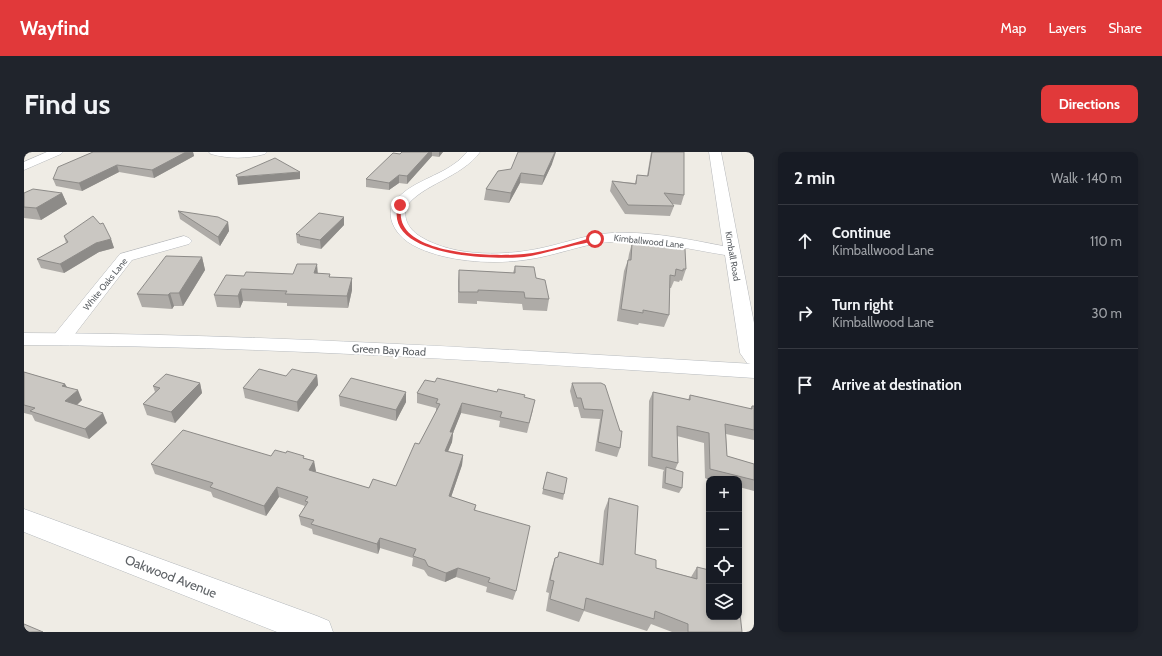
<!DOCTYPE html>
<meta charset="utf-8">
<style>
:root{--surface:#171b24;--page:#20242c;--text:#f1f3f6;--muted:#9ea1a6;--line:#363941;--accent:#e1393a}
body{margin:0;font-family:Cabin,sans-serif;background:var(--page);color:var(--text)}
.controls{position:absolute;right:12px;bottom:12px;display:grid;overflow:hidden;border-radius:8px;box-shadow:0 2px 6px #0003}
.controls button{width:36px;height:36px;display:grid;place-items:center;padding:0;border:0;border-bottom:1px solid var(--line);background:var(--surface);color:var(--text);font:20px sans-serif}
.stop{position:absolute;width:12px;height:12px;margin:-9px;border:3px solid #e1393a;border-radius:50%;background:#fff}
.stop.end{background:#e1393a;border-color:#fff;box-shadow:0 1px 4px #0008}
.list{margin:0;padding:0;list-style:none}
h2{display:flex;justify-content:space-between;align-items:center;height:52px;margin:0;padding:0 16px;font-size:17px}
h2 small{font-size:13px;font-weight:400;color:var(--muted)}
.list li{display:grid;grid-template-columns:26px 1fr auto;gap:12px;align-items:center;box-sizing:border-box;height:72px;padding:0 16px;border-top:1px solid var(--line)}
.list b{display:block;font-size:15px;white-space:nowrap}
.list p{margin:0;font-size:13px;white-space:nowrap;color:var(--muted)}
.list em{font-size:13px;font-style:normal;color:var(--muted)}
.icon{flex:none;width:22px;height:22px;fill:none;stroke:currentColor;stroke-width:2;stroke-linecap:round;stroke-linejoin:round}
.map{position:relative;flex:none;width:730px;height:480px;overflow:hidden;border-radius:8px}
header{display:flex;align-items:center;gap:24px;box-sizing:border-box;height:56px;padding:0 20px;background:var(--accent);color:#fff}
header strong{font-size:19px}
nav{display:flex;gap:22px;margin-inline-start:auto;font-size:14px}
.intro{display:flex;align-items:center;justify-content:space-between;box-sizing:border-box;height:96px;padding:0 24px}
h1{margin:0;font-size:28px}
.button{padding:10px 18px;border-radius:8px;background:var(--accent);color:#fff;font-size:14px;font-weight:700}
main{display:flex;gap:24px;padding:0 24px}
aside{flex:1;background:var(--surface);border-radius:8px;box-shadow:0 2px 6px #0003}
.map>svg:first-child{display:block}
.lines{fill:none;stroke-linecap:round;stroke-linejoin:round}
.street-casing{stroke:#b6b8bb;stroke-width:1}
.secondary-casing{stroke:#b4b8bc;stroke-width:1}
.street{fill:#fff;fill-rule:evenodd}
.secondary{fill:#fff;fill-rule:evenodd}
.wall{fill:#aeaba7}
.shaded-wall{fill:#8d8b88}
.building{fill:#cac7c2;stroke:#8d8b88}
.route{fill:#e1393a}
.labels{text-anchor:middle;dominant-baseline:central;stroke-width:4;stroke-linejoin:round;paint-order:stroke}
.far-street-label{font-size:9px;fill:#5d6165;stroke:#fff}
.street-label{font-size:11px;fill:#5d6165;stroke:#fff}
.near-street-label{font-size:13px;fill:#5d6165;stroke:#fff}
</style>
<header>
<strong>Wayfind</strong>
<nav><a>Map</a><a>Layers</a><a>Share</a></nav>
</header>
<div class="intro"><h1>Find us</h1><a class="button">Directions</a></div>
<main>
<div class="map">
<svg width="730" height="480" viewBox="0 0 730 480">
<rect width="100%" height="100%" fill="#efece5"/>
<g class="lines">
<defs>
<path id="street" d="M23 0H39L37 2 0 18V10Z
M185 0H243L241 2C223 7 205 7 187 2Z
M443 0H456C437 26 398 32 382 55 379 69 386 78 397 85 432 106 484 104 522 95 544 90 565 82 588 81 625 79 663 87 699 94L685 0H697L730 171V213L723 211 716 201 701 103C664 97 625 87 587 90 565 91 544 99 522 104 488 112 452 112 418 104 403 100 385 94 375 82 369 75 364 64 368 54 380 32 411 26 430 12 435 9 439 4 443 0Z
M160 84 165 86 168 89 165 92 108 108 44 191 37 193 30 191 27 187 30 183 96 102Z"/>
<path id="secondary" d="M0 181C244 182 487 198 730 212V226C487 210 244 194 0 193Z
M0 357 293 464 305 469 309 480H253L0 380Z"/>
</defs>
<use href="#street" class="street-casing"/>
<use href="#secondary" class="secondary-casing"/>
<use href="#street" class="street"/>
<use href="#secondary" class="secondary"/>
</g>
<path class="wall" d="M69 0H169L170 4 130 26 95 20 58 39 32 34 29 27Z
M378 0H419L415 5 408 4 383 32 375 31 365 38 342 35V27Z
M627 0H660V43L657 53 648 52 650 54 646 64 601 62 586 39 588 29 611 31 613 23 623 24Z
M528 12 518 33 496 31 485 51 460 48 462 37 474 19Z
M0 41H38L43 52 17 68 0 66Z
M154 59 204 70 205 79 196 94 156 67Z
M320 65V73L297 97 276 93V92L273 91 272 82Z
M40 84 87 87 90 96 75 100 40 121 17 116 13 107 42 91Z
M608 91 662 117 658 129 656 128 655 130 650 129 647 136H646L645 163 640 175 615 171 614 173 593 169 600 119 604 108 605 102Z
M178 105 181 118 159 154H150L148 157 118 155 113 142Z
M491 114 512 126 525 147 523 159 499 158 498 152 453 149V152L434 151V129L435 118 489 121Z
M294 121 306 125 328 126V138L324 156 263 154V151L219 149 216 156 193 155 190 143 220 124Z
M0 220 41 232 43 235 58 248 53 253 83 271 65 287 11 269 8 263 0 261Z
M293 223 294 233 274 260 221 246 219 236 262 224Z
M411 230 500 245 509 258 503 281 475 275 476 269 437 261 429 281 428 290 424 299 439 303 438 313 427 345 452 353 451 359 492 439 489 448 462 440 463 435 432 425 421 430 404 424 400 418 388 414 389 406 356 396 354 402 289 382 288 377 277 373 275 364 281 354 255 345 242 364 189 345 187 340 131 322 127 312 247 304 280 306 290 309 291 320 345 336 372 334 395 292 412 260V256L393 251V241Z
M176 231 178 241 151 271 123 263 119 252 131 240 129 234Z
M548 231H577L596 296 593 305 571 299 576 267 557 266 554 255H550L546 239Z
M629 240 664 248 666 243 726 257 728 254H730V288L702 282 703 304 730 312V339L715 335V327H685V328L681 326 680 291 653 284 654 311 651 318 658 336 655 341 638 336 639 320 640 318 624 314 625 249Z
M315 244 382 250 372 269 316 254Z
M523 320 540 342 539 348 518 342Z
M585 346 611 402 632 416 667 425 673 415 718 480H648L627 472 623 479 560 459 555 470 522 459 525 441 522 440 527 418 531 406H533L535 400 575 412 580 359Z"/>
<path class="shaded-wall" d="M162 0H169L170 4 130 26 128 18Z
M405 0H408V4L383 32V24Z
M415 0H419L415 5Z
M531 0H532L528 12 518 33 520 24Z
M93 13 95 20 58 39 55 31Z
M276 20V27L214 33 213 25Z
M497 21 496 31 485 51 487 41Z
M375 23V31L365 38V31Z
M38 41 43 52 17 68 12 56Z
M320 65V73L297 97 296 88Z
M204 70 205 79 196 94 194 85Z
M87 87 90 96 75 100 40 121 36 112 72 91Z
M178 105 181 118 159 154 155 141Z
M293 112 294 123 290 121Z
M328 126V138L324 156 323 144Z
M217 137 219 149 216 156 214 144Z
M146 141 150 154 148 157 144 143Z
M293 223 294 233 274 260 273 250Z
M176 231 178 241 151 271 147 260Z
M41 232 46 241 38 234Z
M54 238 58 248 46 259 41 249Z
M382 240V250L372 269V258Z
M438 251 437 261 429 281 428 290 420 309 421 299 426 280Z
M79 261 83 271 65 287 61 277Z
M439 303 438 313 424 354 425 344Z
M290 309 292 319 286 328 285 318Z
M253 335 255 345 242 364 240 354Z
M356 386V396L354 402 353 392Z
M434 416 432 425 421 430 422 421Z"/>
<path class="building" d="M69 0H162L128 18 93 13 55 31 29 27 34 15Z
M378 0H405L383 24 375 23 365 31 342 27 369 1 376 2Z
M494 0H531L520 24 497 21 487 41 462 37 474 19 487 17Z
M628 0H660V43L640 41 650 54 604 53 588 29 612 32 613 23 624 24Z
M251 6 276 20 213 25 212 23Z
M9 37 38 41 12 56 0 55V41Z
M154 59 194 65 204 70 194 85Z
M295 61 320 65 296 88 275 84 276 83 272 82Z
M69 64 76 72 79 71 87 87 72 91 36 112 13 107 44 90 40 84Z
M608 91 661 97 662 117H659V119L652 117 651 124 646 123 645 163 619 158V161L597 157 604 108H607Z
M142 104 178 105 155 141H146L144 143 113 142Z
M273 112H293L290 121 306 122 305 125 328 126 323 144 261 142 263 139 217 137 214 144 190 143 202 123 220 124 222 120 269 122Z
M491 114 510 115 512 126 521 128 525 147 501 146 500 140 454 138V140H435V118L491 121Z
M235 217 262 224 268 217 293 223 273 250 219 236Z
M0 220 41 232 38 234 54 238 41 249 79 261 61 277 6 259 11 256 0 253Z
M142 222 176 231 147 260 119 252 136 236 129 234Z
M327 226 382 240 372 258 315 244Z
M413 226 473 240 474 237 501 243 500 245 511 248 505 271 476 265 478 260 438 251 426 280H429L421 299 439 303 425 344 452 353 450 358 506 374 492 439 464 430 466 426 434 416 422 421 404 414 401 408 389 404 392 397 356 386 353 392 287 372 290 368 275 364 284 350 281 349 284 345 253 335 240 354 186 335 189 331 127 312 159 278 247 304 251 298 262 301 263 299 280 304 279 306 290 309 285 318 345 336 349 327 372 334 391 291 395 292 416 252 412 251 414 247 393 241 401 228 411 230Z
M548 231H577L581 233 596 279H598L596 296 574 290 579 258 560 257 557 246H553Z
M629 240 666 248V243L728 257V254H730V278L701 272 703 304 730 312V328L686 317 685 281 653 274 654 311 628 305Z
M642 315 659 320 658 336 641 331Z
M523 320 543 326 540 342 519 337Z
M585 346 614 354 611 402 632 408V416L673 427V415L685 418V465H715V452L718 480H664V472L631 459 630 467 562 446 560 458 526 447 530 429 526 428 531 406 534 405 535 400 579 413Z
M0 472 19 480H0Z"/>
<path class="route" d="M376 52 378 53C364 104 470 105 500 102 523 100 548 91 571 85L574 87C566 91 554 92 544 95 530 98 515 103 500 105 469 108 359 105 374 53Z"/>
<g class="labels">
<g class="far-street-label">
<text transform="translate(625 89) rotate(6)">Kimballwood Lane</text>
<text transform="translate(709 104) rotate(80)">Kimball Road</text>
<text transform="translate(81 132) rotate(-51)">White Oaks Lane</text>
</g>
<g class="street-label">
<text transform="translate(365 198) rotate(3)">Green Bay Road</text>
</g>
<g class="near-street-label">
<text transform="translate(147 424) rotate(21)">Oakwood Avenue</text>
</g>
</g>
</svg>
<div class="controls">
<button>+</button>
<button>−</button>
<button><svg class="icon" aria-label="locate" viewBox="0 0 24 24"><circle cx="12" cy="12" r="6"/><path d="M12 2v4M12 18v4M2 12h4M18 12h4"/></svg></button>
<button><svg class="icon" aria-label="layers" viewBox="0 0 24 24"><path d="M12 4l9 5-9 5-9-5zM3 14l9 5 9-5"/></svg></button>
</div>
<div class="stop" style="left:571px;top:87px"></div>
<div class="stop end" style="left:376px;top:53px"></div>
</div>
<aside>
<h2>2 min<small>Walk · 140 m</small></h2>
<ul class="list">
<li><svg class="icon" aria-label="ahead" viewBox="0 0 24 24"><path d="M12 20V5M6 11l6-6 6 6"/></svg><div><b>Continue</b><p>Kimballwood Lane</p></div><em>110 m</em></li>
<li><svg class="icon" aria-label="right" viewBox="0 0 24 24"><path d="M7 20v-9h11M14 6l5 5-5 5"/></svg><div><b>Turn right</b><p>Kimballwood Lane</p></div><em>30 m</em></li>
<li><svg class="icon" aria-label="arrive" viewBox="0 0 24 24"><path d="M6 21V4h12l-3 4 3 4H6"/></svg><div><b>Arrive at destination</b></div></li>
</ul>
</aside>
</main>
